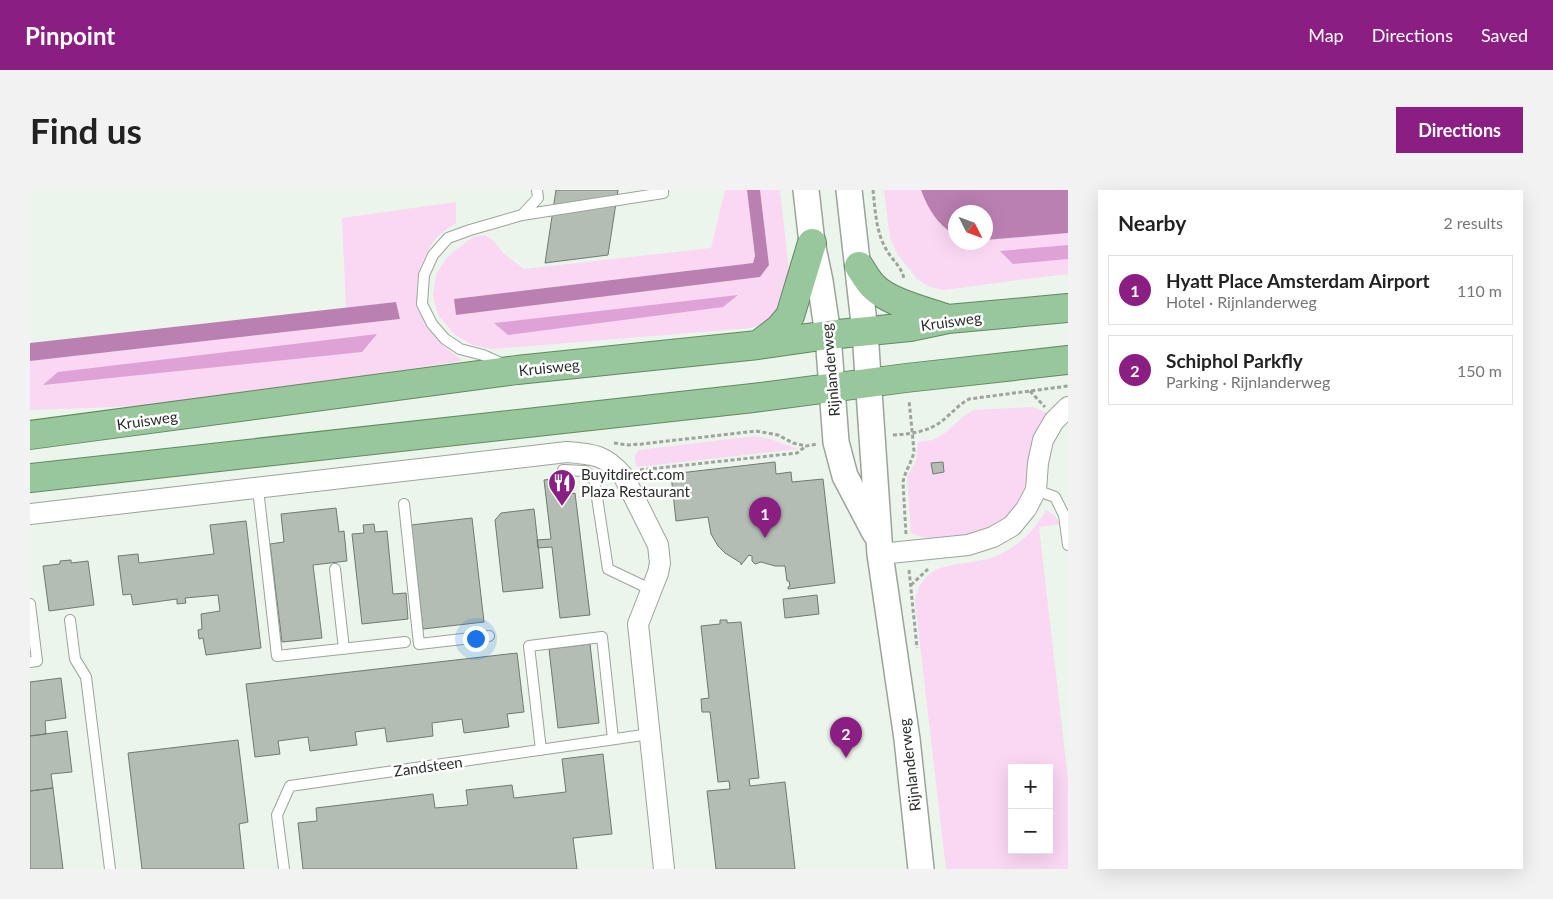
<!DOCTYPE html>
<meta charset="utf-8">
<style>
:root{--surface:#fff;--page:#f2f2f2;--text:#222;--muted:#767676;--line:#e0e0e0;--accent:#8b1e82}
body{margin:0;font-family:Lato,sans-serif;background:var(--page);color:var(--text)}
.controls{position:absolute;right:15px;bottom:15px;display:grid;overflow:hidden;border-radius:0px;box-shadow:0 5px 20px #0002}
.controls button{width:45px;height:45px;display:grid;place-items:center;padding:0;border:0;border-bottom:1px solid var(--line);background:var(--surface);color:var(--text);font:25px sans-serif}
.compass{position:absolute;left:918px;top:15px;width:45px;height:45px;border-radius:50%;background:var(--surface);box-shadow:0 5px 20px #0002;rotate:132deg}
.you{position:absolute;left:445px;top:448px;width:18px;height:18px;margin:-12px;border:4px solid #fff;border-radius:50%;background:#1a73e8;box-shadow:0 0 0 8px #1a73e833}
.badge{display:grid;place-items:center;width:32px;height:32px;border-radius:50%;background:var(--accent);color:#fff;font-size:16px;font-weight:700}
.pin{position:absolute;translate:-50% -41px;filter:drop-shadow(0 1px 2px #0008)}
.pin::after{content:'';position:absolute;top:26px;width:18px;height:15px;background:inherit;clip-path:polygon(0 0,100% 0,50% 100%)}
.list{margin:0;padding:0;list-style:none}
h2{display:flex;justify-content:space-between;align-items:center;height:65px;margin:0;padding:0 20px;font-size:21px}
h2 small{font-size:16px;font-weight:400;color:var(--muted)}
.list li{display:grid;grid-template-columns:32px 1fr auto;gap:15px;align-items:center;box-sizing:border-box;height:70px;margin:0 10px 10px;padding:0 10px;border:1px solid var(--line);border-radius:0px}
.list b{display:block;font-size:19px;white-space:nowrap}
.list p{margin:0;font-size:16px;white-space:nowrap;color:var(--muted)}
.list em{font-size:16px;font-style:normal;color:var(--muted)}
.map{position:relative;flex:none;width:1038px;height:679px;overflow:hidden;border-radius:0px}
header{display:flex;align-items:center;gap:30px;box-sizing:border-box;height:70px;padding:0 25px;background:var(--accent);color:#fff}
header strong{font-size:24px}
nav{display:flex;gap:28px;margin-inline-start:auto;font-size:18px}
.intro{display:flex;align-items:center;justify-content:space-between;box-sizing:border-box;height:120px;padding:0 30px}
h1{margin:0;font-size:35px}
.button{padding:12px 22px;border-radius:0px;background:var(--accent);color:#fff;font-size:18px;font-weight:700}
main{display:flex;gap:30px;padding:0 30px}
aside{flex:1;background:var(--surface);border-radius:0px;box-shadow:0 5px 20px #0002}
.map>svg:first-child{display:block}
.green{fill:#fad7f3;fill-rule:evenodd}
.forest{fill:#dfa2d6}
.water{fill:#bb80b2}
.building{fill:#b3bdb3;stroke:#707a70}
.lines{fill:none;stroke-linecap:round;stroke-linejoin:round}
.service-casing{stroke:#9ba49b;stroke-width:12}
.minor-casing{stroke:#9ba49b;stroke-width:22}
.tertiary-casing{stroke:#9ba49b;stroke-width:28}
.trunk-casing{stroke:#618863;stroke-width:30}
.path{stroke:#9da49d;stroke-width:3;stroke-dasharray:4 2.5;stroke-linecap:butt}
.service{stroke:#fff;stroke-width:10}
.minor{stroke:#fff;stroke-width:20}
.tertiary{stroke:#fff;stroke-width:25}
.trunk{stroke:#98c79b;stroke-width:28}
.labels{text-anchor:middle;dominant-baseline:central;stroke-width:5;stroke-linejoin:round;paint-order:stroke}
.street-label{font-size:15px;fill:#2a2e2a;stroke:#fff}
.poi-label{font-size:15px;fill:#2a2e2a;stroke:#fff;text-anchor:start}
</style>
<header>
<strong>Pinpoint</strong>
<nav><a>Map</a><a>Directions</a><a>Saved</a></nav>
</header>
<div class="intro"><h1>Find us</h1><a class="button">Directions</a></div>
<main>
<div class="map">
<svg width="1038" height="679" viewBox="0 0 1038 679">
<rect width="100%" height="100%" fill="#ebf5eb"/>
<path class="green" d="M695 0H717L725 66 723 73 425 109 426 125 730 87 739 75 730 0H750L760 90 747 120 735 133 721 138 462 159 443 155 425 145 408 125 403 105 406 85 416 69 427 59 443 47 455 45 463 50 474 64 494 79 681 58Z
M854 0H891C898 19 908 35 925 45L926 52H956V50L1038 43V84L988 90 915 100 900 97 888 90 868 65 860 48Z
M426 12V33C420 37 412 42 407 47 383 78 378 115 404 146 411 156 424 163 433 171L149 213 87 217 0 220V171L370 129 366 112 316 118 312 28Z
M1003 217 1017 223C1009 235 1002 247 1000 262 998 273 1000 285 996 296 986 325 960 344 930 346 913 347 897 351 881 343L877 287 886 271 888 252 903 250 915 243 935 225 944 220Z
M725 246 740 249 768 259 607 277 605 271V265L609 260Z
M1016 320 1024 325 1031 334 1009 337 1038 589V679H916L885 411C895 362 939 381 973 363 992 353 1005 339 1016 320ZM982 578H1019V660H982Z"/>
<path class="forest" d="M1038 55V69L983 74 970 61Z
M708 105 693 117 478 145 464 133Z
M347 144 332 162 13 195 28 182Z"/>
<path class="water" d="M717 0H730L739 75 730 87 426 125 424 109 723 73 725 66Z
M891 0H1038V43L956 50V22H926L925 45C908 35 898 19 891 0Z
M366 112 370 129 0 171V153Z"/>
<path class="building" d="M526 0H588L578 65 515 73Z
M745 272 746 284 761 282 762 292 793 289 805 393 758 399V397L760 396 759 391H757L755 376H745L731 372 725 374 722 371V366L719 365 711 375V373L695 363 688 356 681 344 678 327 646 331 641 284Z
M913 272 914 282 903 284 901 273Z
M531 288 532 293 541 292 542 304 545 303 560 425 530 428 522 357 508 358 507 350 521 349 514 290Z
M306 318 309 342 314 341 317 371 283 375 292 448 252 452 240 354 254 352 251 324Z
M504 319 513 398 473 402 465 330 471 323Z
M442 328 454 432 393 439 381 335Z
M216 331 231 458 176 465 173 448 169 449 168 440 172 439 171 424 190 421 188 405 155 408 156 413 147 414V409L103 415 101 404 93 405 88 366 108 364 109 373 184 364 180 335Z
M344 334 345 342 357 341 363 404 376 403 378 429 332 434 322 344 334 343 333 335Z
M41 370V373L58 371 64 415 19 421 13 376 30 374V371Z
M787 405 789 424 755 428 753 409Z
M690 430H697V433L711 432 729 588 719 589 720 596 755 592 765 679H686L677 601 700 599 699 591 688 592 680 522H672L671 509 679 508 671 436 690 434Z
M560 454 569 533 528 538 519 459Z
M487 463 494 522 477 524 479 537 434 543 432 529 402 533 403 546 357 552 355 538 325 542 327 555 280 561 278 547 248 551 250 564 225 567 216 494Z
M31 488 36 528 15 531 16 544 0 546V492Z
M37 541 42 582 21 584 23 598 0 601V546Z
M208 550 218 632 209 634 214 679H112L98 563Z
M573 564 582 644 543 648 547 679H273L268 633 287 631 286 618 403 604 405 618 438 615 436 600 482 595 484 608 536 602 532 569Z
M23 598 33 679H0V601Z"/>
<g class="lines">
<defs>
<path id="service" d="M492 25 508 8 507 0
M475 175 453 165 430 159 415 149 402 134 392 114 394 85 403 65 418 48 440 40 492 25 633 3V0
M533 280 555 281 564 288 578 379 622 400
M228 299 247 466 375 452
M1006 300 1025 307 1034 325 1038 355
M374 314 389 454 459 446
M305 379 314 459
M0 414 7 471 0 472
M40 430 45 469 56 487 80 679
M511 560 499 456 572 447 583 549
M254 679 247 625 260 596 620 544"/>
<path id="minor" d="M0 324 537 262C564 264 576 265 594 287L628 355 630 373 628 383 608 434 634 679
M850 364 938 355 963 347 982 336 996 319 1006 300 1008 273 1013 250 1024 231 1038 217"/>
<path id="tertiary" d="M776 0 782 53 790 91 798 145 806 252 815 286 845 343
M819 0 835 142 850 364 877 549 891 679"/>
<path id="trunk" d="M829 76C833 82 837 90 843 96 859 113 896 121 918 129
M728 155 749 139 760 126 782 53
M0 245 487 180 728 155 798 145 880 137 918 129 1038 118
M0 288 723 208 876 188 1038 170"/>
</defs>
<use href="#service" class="service-casing"/>
<use href="#minor" class="minor-casing"/>
<use href="#tertiary" class="tertiary-casing"/>
<use href="#trunk" class="trunk-casing"/>
<path class="path" d="M843 0C845 19 846 42 856 59 862 70 872 77 874 89
M1000 201 1015 217
M863 245C880 244 898 242 912 231 921 224 928 215 939 209L1038 196
M584 253 598 255 612 254 726 241 748 245 763 253 776 256 787 254
M610 280 767 263 776 256
M876 344 873 293C874 282 882 273 884 261L879 210
M879 380 887 458
M881 395 898 379"/>
<use href="#service" class="service"/>
<use href="#minor" class="minor"/>
<use href="#tertiary" class="tertiary"/>
<use href="#trunk" class="trunk"/>
</g>
<defs>
<symbol id="restaurant-pin" viewBox="-11 -11 22 30"><path d="M0 17L-7.5 6A9.5 9.5 0 1 1 7.5 6Z" fill="#8b1e82" stroke="#fff"/><path d="M-5-6h1v4h1v-4h1v4h1v-4h1v5L-1.5 .5V6h-2V.5L-5-1ZM5-6V6H3V1.5H1.5Q1.5-4 5-6Z" fill="#fff"/></symbol>
</defs>
<g fill-rule="evenodd">
<use href="#restaurant-pin" x="516" y="277" width="32" height="43"/>
</g>
<g class="labels">
<g class="street-label">
<text transform="translate(921 131) rotate(-8)">Kruisweg</text>
<text transform="translate(519 177) rotate(-6)">Kruisweg</text>
<text transform="translate(800 180) rotate(-95)">Rijnlanderweg</text>
<text transform="translate(117 230) rotate(-8)">Kruisweg</text>
<text transform="translate(879 575) rotate(-97)">Rijnlanderweg</text>
<text transform="translate(398 576) rotate(-8)">Zandsteen</text>
</g>
<g class="poi-label">
<text x="551" y="284">Buyitdirect.com<tspan x="551" dy="17">Plaza Restaurant</tspan></text>
</g>
</g>
</svg>
<div class="controls">
<button>+</button>
<button>−</button>
</div>
<svg class="compass" viewBox="-18 -18 36 36"><path d="M0-13l5 13h-10z" fill="#e53935"/><path d="M0 13l5-13h-10z" fill="#767676"/></svg>
<div class="you"></div>
<div class="pin badge" style="left:735px;top:348px">1</div>
<div class="pin badge" style="left:816px;top:568px">2</div>
</div>
<aside>
<h2>Nearby<small>2 results</small></h2>
<ul class="list">
<li><span class="badge">1</span><div><b>Hyatt Place Amsterdam Airport</b><p>Hotel · Rijnlanderweg</p></div><em>110 m</em></li>
<li><span class="badge">2</span><div><b>Schiphol Parkfly</b><p>Parking · Rijnlanderweg</p></div><em>150 m</em></li>
</ul>
</aside>
</main>
